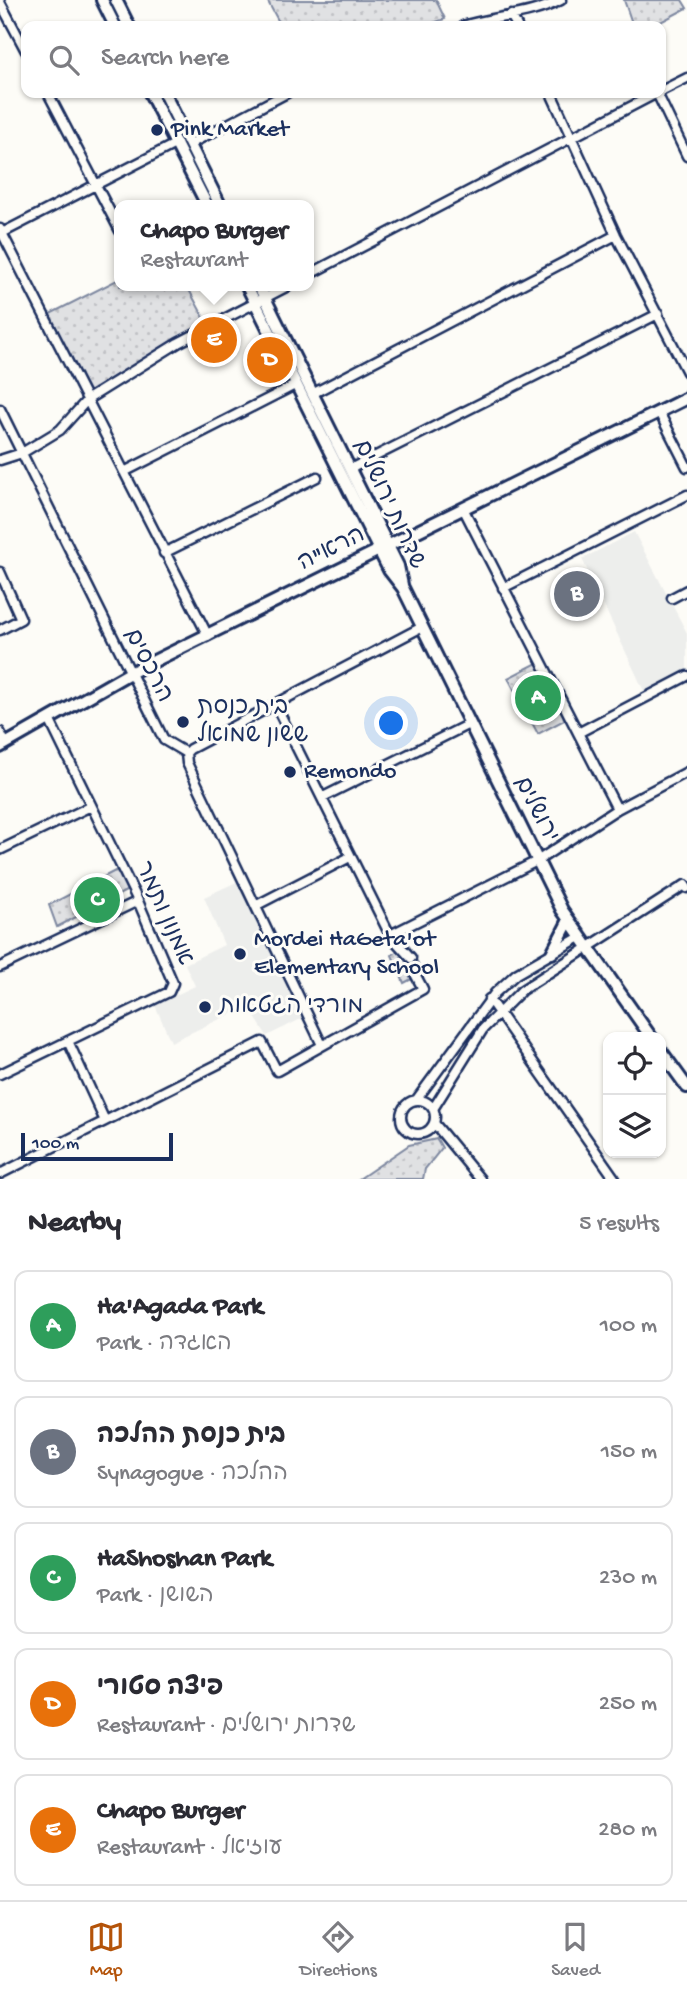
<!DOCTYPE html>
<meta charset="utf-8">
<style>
:root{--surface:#fff;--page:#f7f7f7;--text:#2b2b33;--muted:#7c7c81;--line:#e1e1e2;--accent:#b45309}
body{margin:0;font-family:"Gochi Hand","Playpen Sans Hebrew",sans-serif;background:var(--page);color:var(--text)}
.controls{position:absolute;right:21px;bottom:21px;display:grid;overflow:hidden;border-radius:14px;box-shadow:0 2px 5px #0004}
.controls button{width:63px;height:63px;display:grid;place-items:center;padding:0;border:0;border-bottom:2px solid var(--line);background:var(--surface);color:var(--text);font:35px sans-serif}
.scale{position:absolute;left:21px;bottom:18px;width:152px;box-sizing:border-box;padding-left:7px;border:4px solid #1b2f5e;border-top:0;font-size:19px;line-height:24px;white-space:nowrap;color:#1b2f5e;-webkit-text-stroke:5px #fdfcf7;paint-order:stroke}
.you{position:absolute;left:392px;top:724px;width:24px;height:24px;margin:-18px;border:5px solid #fff;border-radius:50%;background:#1a73e8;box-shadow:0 0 0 10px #1a73e833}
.badge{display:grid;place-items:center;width:46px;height:46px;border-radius:50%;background:var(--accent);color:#fff;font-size:23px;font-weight:700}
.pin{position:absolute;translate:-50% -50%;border:4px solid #fff;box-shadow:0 2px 7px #0006}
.popup{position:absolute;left:114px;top:200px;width:200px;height:91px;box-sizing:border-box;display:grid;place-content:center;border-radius:14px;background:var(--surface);filter:drop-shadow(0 2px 5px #0005);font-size:23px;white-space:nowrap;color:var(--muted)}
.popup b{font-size:26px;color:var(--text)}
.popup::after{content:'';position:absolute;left:50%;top:100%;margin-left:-14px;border:14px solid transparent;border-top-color:var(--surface)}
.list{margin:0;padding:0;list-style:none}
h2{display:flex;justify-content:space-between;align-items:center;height:91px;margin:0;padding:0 28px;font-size:30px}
h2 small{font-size:23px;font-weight:400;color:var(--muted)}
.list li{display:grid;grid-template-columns:46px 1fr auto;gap:21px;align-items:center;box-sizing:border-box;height:112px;margin:0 14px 14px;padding:0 14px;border:2px solid var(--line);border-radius:14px}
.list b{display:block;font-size:26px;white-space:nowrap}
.list p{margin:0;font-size:23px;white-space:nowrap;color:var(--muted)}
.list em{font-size:23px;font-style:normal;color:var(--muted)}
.icon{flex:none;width:38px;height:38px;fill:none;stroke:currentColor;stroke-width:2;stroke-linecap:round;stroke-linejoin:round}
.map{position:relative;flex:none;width:687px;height:1179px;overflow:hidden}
.search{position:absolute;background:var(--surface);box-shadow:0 2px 5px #0004;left:21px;right:21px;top:21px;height:77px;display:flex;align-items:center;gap:18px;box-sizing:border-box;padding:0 24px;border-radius:14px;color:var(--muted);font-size:26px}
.sheet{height:721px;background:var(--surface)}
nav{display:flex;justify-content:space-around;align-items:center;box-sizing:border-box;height:98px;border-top:2px solid var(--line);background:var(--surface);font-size:19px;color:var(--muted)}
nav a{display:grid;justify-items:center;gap:4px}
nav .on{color:var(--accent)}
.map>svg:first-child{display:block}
.built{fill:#edeeec}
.park{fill:url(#park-dots);stroke:#7e88a0;stroke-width:2}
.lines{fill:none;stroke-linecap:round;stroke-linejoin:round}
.street-casing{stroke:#1b2f5e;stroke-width:13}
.secondary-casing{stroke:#1b2f5e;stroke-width:16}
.street{stroke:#fdfcf7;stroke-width:8}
.secondary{stroke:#fdfcf7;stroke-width:10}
.poi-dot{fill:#1b2f5e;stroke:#fdfcf7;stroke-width:2.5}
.labels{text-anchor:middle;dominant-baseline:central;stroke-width:6;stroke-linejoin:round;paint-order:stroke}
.poi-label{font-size:24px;fill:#1b2f5e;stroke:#fdfcf7;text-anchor:start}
.street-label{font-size:24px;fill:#1b2f5e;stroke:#fdfcf7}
</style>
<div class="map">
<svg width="687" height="1179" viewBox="0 0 687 1179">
<defs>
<pattern id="park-dots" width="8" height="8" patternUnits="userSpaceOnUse" patternTransform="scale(1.75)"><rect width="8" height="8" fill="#e0e1e3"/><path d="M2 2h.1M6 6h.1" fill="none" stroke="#c0c1c5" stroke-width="1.8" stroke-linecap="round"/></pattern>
</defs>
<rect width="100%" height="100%" fill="#fdfcf7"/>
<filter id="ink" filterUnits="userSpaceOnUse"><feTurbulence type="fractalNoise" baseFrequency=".0143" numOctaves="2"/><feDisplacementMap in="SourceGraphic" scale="14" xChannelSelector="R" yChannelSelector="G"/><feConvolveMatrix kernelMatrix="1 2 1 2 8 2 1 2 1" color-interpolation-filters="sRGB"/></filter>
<g filter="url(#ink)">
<path class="built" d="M634 532 687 633V670L644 691 582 559Z
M239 881 305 1017 267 1036 248 1006 171 1042 155 1005 195 986 185 964 224 945 204 897Z"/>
<path class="park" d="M267 0H436L445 19 424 26H281Z
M624 0H682L687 8 653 26H633Z
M119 279 120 286H187L209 327 88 393 48 315Z
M539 662 568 718 538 734 508 678Z
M119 869 128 890 57 927 49 905Z
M408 944 423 973 404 983 392 955Z
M437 1139 442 1148 425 1169 423 1179H359L409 1145Z"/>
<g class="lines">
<defs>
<path id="street" d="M0 2 26 51
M511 15 517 26
M463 26C496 16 531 16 561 0
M661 91 687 78
M48 93 120 231
M551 93 616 235 687 372
M657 93 687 156
M190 144 287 93
M0 229 208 636
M2 233 177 143
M308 275 657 93
M312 394 616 235
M0 409 164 740 186 753 187 763 322 1045
M659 412 687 467
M0 460 22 453 60 430 88 399 178 343 288 286
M350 469 658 314
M124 472 295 385
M463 508 617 809
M164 553 317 477
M0 572 21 619 0 630
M503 588 687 495
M672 598 687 590
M275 704 390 935 411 958
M0 732 6 744
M578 733 687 676
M186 753 190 749 422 627
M323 797 469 724
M0 850 91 806
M257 905 350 857
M390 935 537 861 617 809 687 772
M0 967 138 901
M489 999 615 1179
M68 1041 105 1121
M0 1074 169 992 173 983 138 901 50 721
M417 1099 495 993 516 974 580 937
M401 1117a17 17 0 1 1 34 0a17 17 0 1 1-34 0Z
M433 1109 483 1029 522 990 685 885 687 888
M434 1123 480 1179
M0 1174 262 1042 277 1071 423 989 414 972"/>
<path id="secondary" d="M102 0 115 26
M116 0 129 26
M150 93 207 205
M164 93 220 205
M247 286 389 570 403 588 562 910 651 1037
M259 286 398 566 402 585
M0 747 128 674 687 398
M552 953 569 920
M661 1051 687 1087"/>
</defs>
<use href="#street" class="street-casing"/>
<use href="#secondary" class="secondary-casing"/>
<use href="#street" class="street"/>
<use href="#secondary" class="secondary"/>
</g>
</g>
<g class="poi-dot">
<circle cx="157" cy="130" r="7"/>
<circle cx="183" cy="722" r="7"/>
<circle cx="290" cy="772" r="7"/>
<circle cx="240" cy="954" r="7"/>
<circle cx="205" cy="1007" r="7"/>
</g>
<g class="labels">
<g class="poi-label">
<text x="171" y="130">Pink Market</text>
<text x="197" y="708">בית כנסת<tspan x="197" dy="28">ששון שמואל</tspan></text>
<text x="304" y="772">Remondo</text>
<text x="254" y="940">Mordei HaGeta'ot<tspan x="254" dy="28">Elementary School</tspan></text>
<text x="219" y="1007">מורדי הגטאות</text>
</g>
<g class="street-label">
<text transform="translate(388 505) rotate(65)">שדרות ירושלים</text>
<text transform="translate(332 550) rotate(-26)">הרא"ה</text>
<text transform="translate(147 666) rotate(63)">הרכסים</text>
<text transform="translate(535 810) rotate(63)">ירושלים</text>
<text transform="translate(163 914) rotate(66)">אמנון ותמר</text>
</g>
</g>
</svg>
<div class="controls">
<button><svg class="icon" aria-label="locate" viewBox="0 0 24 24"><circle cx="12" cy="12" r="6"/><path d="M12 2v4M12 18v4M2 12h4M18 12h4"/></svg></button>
<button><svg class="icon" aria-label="layers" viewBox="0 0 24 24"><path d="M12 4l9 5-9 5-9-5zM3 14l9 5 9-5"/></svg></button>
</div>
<div class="scale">100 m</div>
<div class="you"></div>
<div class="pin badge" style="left:538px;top:698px;background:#2e9e5b">A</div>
<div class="pin badge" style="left:577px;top:594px;background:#6b7280">B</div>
<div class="pin badge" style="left:97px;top:900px;background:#2e9e5b">C</div>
<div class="pin badge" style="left:270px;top:360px;background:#e8710a">D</div>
<div class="pin badge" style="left:214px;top:340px;background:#e8710a">E</div>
<div class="popup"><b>Chapo Burger</b>Restaurant</div>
<div class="search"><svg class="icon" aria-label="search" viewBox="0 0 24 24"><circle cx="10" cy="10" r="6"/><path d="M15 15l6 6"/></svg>Search here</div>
</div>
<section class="sheet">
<h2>Nearby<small>5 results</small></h2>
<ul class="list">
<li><span class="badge" style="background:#2e9e5b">A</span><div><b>Ha'Agada Park</b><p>Park · האגדה</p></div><em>100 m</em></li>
<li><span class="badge" style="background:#6b7280">B</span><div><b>בית כנסת ההלכה</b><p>Synagogue · ההלכה</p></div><em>150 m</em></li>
<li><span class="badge" style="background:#2e9e5b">C</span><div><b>HaShoshan Park</b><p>Park · השושן</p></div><em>230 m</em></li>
<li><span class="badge" style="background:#e8710a">D</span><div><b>פיצה סטורי</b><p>Restaurant · שדרות ירושלים</p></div><em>250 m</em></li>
<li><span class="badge" style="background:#e8710a">E</span><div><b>Chapo Burger</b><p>Restaurant · עוזיאל</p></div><em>280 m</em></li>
</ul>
</section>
<nav>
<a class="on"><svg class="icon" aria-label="map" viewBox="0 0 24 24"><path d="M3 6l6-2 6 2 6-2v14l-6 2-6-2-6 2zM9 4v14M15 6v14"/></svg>Map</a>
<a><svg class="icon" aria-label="directions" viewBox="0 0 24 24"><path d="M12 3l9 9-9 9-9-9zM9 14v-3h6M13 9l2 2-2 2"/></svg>Directions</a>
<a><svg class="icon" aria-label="saved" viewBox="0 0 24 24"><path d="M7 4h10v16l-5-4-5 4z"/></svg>Saved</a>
</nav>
